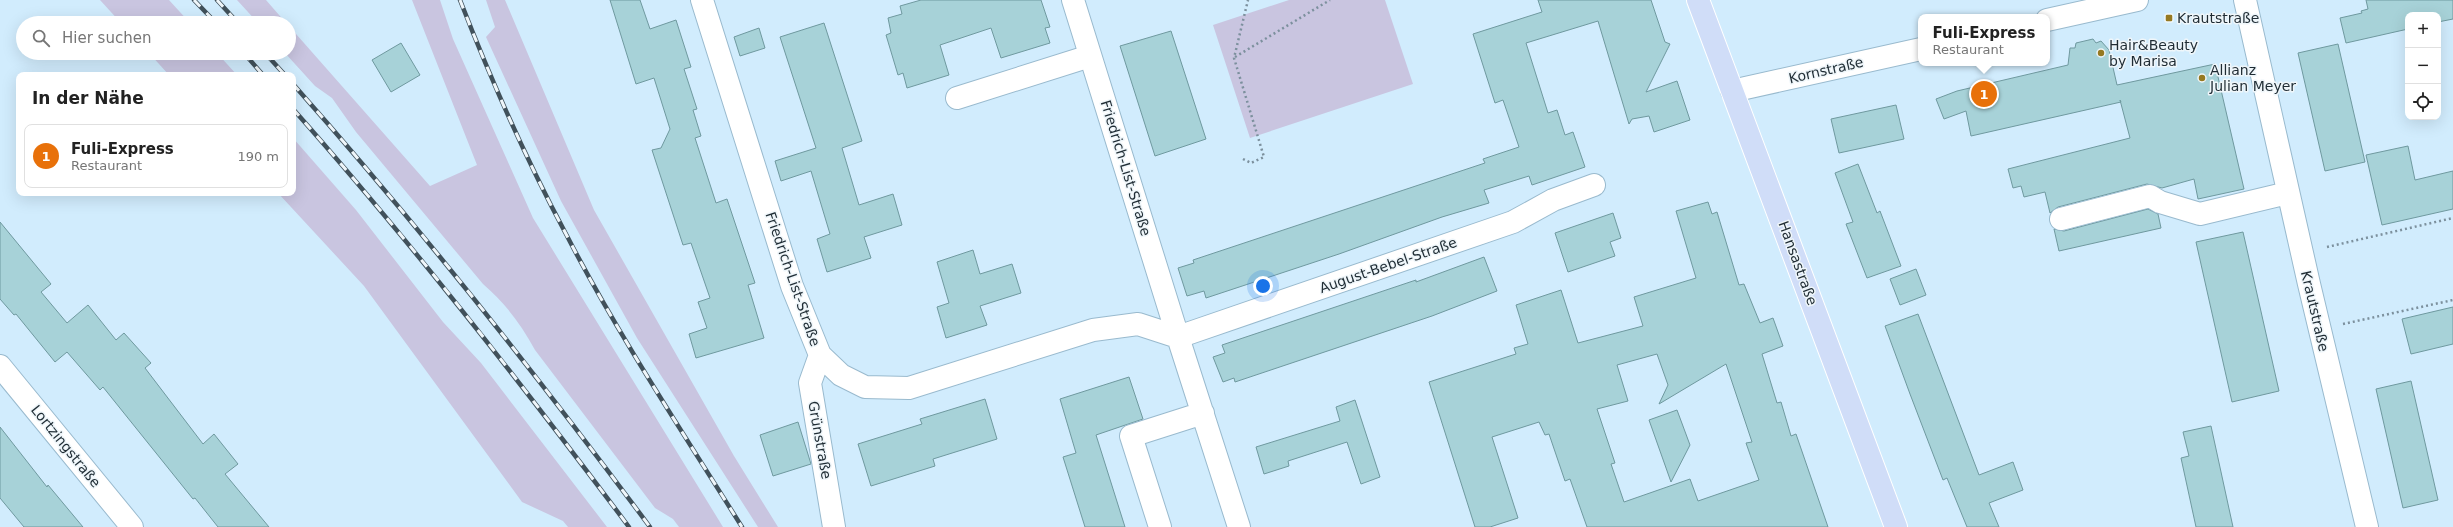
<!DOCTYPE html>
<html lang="de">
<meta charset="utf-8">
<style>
:root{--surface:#fff;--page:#f2f2f2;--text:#222;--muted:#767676;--line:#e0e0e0;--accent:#0f766e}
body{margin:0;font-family:"DejaVu Sans",sans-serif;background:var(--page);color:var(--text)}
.controls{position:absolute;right:12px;top:12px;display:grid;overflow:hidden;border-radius:8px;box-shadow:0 4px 16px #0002}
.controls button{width:36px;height:36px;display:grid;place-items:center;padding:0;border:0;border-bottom:1px solid var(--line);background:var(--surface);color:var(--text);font:20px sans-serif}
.you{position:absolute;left:1263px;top:286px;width:14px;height:14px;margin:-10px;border:3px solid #fff;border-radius:50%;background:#1a73e8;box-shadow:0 0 0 6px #1a73e833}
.badge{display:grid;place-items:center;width:26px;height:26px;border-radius:50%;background:var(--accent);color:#fff;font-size:13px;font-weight:700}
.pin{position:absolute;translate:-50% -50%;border:2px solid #fff;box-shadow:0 1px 4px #0006}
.popup{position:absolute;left:1918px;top:14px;width:132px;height:52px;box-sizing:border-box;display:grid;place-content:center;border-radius:8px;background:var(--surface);filter:drop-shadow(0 1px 3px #0005);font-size:13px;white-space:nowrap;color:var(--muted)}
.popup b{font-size:15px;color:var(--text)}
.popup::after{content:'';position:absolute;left:50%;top:100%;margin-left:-8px;border:8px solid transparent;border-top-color:var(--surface)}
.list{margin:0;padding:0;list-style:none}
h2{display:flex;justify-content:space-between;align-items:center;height:52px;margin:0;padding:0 16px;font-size:17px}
h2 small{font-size:13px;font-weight:400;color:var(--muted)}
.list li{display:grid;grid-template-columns:26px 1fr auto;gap:12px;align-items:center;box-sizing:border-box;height:64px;margin:0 8px 8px;padding:0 8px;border:1px solid var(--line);border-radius:8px}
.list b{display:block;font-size:15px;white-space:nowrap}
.list p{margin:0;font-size:13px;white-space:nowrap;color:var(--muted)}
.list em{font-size:13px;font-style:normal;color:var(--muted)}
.icon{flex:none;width:22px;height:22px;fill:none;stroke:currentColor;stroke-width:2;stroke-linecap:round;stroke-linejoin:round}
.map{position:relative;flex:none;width:2453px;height:527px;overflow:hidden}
.search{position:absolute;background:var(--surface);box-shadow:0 4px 16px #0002;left:16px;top:16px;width:280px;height:44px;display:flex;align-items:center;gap:10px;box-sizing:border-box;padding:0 14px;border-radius:22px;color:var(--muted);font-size:15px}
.panel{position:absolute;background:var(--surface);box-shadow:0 4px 16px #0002;left:16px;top:72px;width:280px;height:124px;border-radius:8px}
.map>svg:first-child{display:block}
.green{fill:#c9c5e0}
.building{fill:#a7d2d8;stroke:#6f999f;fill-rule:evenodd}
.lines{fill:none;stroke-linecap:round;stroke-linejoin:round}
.minor-casing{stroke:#99bace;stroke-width:24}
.major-casing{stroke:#fff;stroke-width:24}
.path{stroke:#7c909d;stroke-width:2.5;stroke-dasharray:2 3;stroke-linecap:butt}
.minor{stroke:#fff;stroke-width:22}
.major{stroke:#d0ddf8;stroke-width:22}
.rail-casing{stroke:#41515b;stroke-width:4.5}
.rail{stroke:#eff6fa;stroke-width:3;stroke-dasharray:9;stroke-linecap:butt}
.poi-dot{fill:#967921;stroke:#eff6fa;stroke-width:1.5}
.labels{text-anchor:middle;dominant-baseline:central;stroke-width:3;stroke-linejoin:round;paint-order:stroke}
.poi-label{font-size:14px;fill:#1f2c34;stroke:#eff6fa;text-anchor:start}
.street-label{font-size:14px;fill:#1f2c34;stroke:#eff6fa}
</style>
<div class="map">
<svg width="2453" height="527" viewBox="0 0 2453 527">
<rect width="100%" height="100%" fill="#d1ecfd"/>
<path class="green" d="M100 0H169L190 23H121Z
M237 0H266L286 23H258Z
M412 0H440L453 39 533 218 723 527H679L673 519 655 508 535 350C521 324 505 303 483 284L356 132 332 98 315 86 285 53H289V26L430 186 477 165Z
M486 0H505L594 210 734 456 778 527H758L637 338 561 201 486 37 495 27Z
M1289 0H1385L1413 84 1250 138 1213 25Z
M149 53H217L237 75H169Z
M293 138 356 210 443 322 481 363 607 527H568L563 521 522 502 364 286 278 193H293Z"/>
<path class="building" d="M610 0H640L650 29 676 20 691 67 684 69 697 109 693 110 701 136 695 138 716 203 727 199 755 283 748 285 764 338 696 358 689 334 707 328 698 302 710 298 691 243 683 245 652 150 661 148 670 129 654 78 636 84Z
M921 0H1041L1050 27 1045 28 1050 43 1001 58 991 28 940 45 949 75 907 88 903 73 898 75 886 35 891 33 888 18 902 14 900 6Z
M1538 0H1651L1665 42 1670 44 1646 92 1677 81 1690 120 1654 132 1649 116 1632 119 1629 124 1598 21 1526 43 1548 113 1557 110 1565 135 1573 132 1585 167 1532 185 1529 176 1484 190 1489 203 1442 217 1339 254 1206 298 1204 291 1187 296 1178 268 1194 263 1193 260 1485 163 1483 159 1519 147 1503 100 1495 103 1473 34 1542 12Z
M2366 0H2453V19L2438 22V15H2408V29L2346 43 2340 18 2362 13 2361 11 2368 9Z
M824 23 862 141 842 148 859 205 893 194 902 225 864 237 871 258 827 272 817 239 830 234 811 171 781 181 775 161 816 148 780 37Z
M759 28 765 48 740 56 734 37Z
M1171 31 1206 139 1155 156 1120 46Z
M2093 39 2096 43 2101 41 2109 50 2117 85 2215 64 2244 189 2198 199 2194 179 2162 188 2147 184 2058 207 2050 213 2045 192 2024 197 2021 186 2013 188 2008 169 2130 138 2120 100 2121 102 1971 136 1966 111 1944 119 1936 99 1957 91 2068 65 2070 48H2075L2076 43Z
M401 43 420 75 391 92 372 60Z
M2338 44 2365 162 2325 171 2298 53Z
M1896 105 1904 139 1839 153 1831 119Z
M2408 146 2415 180 2453 171V209L2382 225 2366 155Z
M1858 164 1877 213 1880 211 1901 266 1867 278 1846 224 1853 222 1835 173Z
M1708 202 1712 214 1717 212 1739 285 1744 284 1760 323 1773 318 1783 346 1762 354 1777 403 1781 402 1791 436 1796 434 1828 527H1587L1570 479 1565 481 1549 434 1545 435 1539 422 1492 437 1518 518 1490 527H1475L1429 382 1516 354 1514 348 1528 344 1516 305 1561 290 1578 343 1643 326 1634 297 1696 278 1676 211ZM1657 354 1668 385 1659 404 1726 364 1752 442 1746 443 1759 480 1698 501 1690 479 1624 502 1611 464 1615 463 1597 409 1628 401 1617 365Z
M2148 209 2158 214 2161 228 2059 251 2054 229 2064 231Z
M1613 213 1621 238 1610 242 1615 256 1568 272 1555 233Z
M0 222 51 284 41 292 67 323 88 305 116 340 124 333 151 363 145 368 203 444 214 434 238 464 225 474 269 527H218L195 498 193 499 103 387 100 390 67 352 55 362 16 314 14 315 0 299Z
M2243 232 2279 391 2232 402 2196 242Z
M973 250 980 274 1012 264 1021 293 980 306 987 325 946 338 937 307 949 303 937 262Z
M1484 257 1497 291 1432 316 1235 382 1234 378 1223 382 1213 357 1225 353 1222 345 1416 280V282Z
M1916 269 1926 295 1900 305 1890 279Z
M2453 307V344L2411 354 2402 319Z
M1918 314 1979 475 2013 462 2023 490 1989 503 1999 527H1967L1947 478 1943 480 1910 394 1885 326Z
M1129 377 1143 419 1096 435 1125 527H1085L1063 457 1076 453 1060 399Z
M2411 381 2438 500 2403 508 2376 389Z
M985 399 997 439 933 459 935 466 871 486 858 444 922 424 920 419Z
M1355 400 1380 477 1361 484 1347 442 1288 461 1289 466 1264 474 1256 447 1340 421 1336 407Z
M1677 410 1690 445 1671 482 1649 420Z
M798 422 811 464 773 476 760 435Z
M2211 426 2233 527H2196L2181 458 2189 456 2183 432Z
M0 427 47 487 48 485 83 527H24L0 498Z"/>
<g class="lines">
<defs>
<path id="minor" d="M702 0 792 286 820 355 841 375 865 387 909 388 1093 330 1138 324 1178 337 1239 527
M1073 0 1178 337 1513 222 1553 200 1594 185
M2245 0 2309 284 2367 527
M2047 20 2137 0
M1732 91 1921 49
M957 98 1090 56
M2061 219 2150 196 2160 202 2200 214 2288 193
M820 355 810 383 834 527
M0 366 132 527
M1160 527 1131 436 1203 413"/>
<path id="major" d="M1698 0 1896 527"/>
</defs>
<use href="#minor" class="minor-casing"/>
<use href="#major" class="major-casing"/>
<path class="path" d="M1235 57 1330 0
M1243 159 1251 163 1264 157 1234 58 1248 0
M2327 247 2453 218
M2343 324 2453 300"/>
<use href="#minor" class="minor"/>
<use href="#major" class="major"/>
<defs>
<path id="rail" d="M194 0 216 23
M217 0 238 23
M460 0C491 80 526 159 566 234 618 335 682 431 742 527
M244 53 263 75
M265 53 285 75
M293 84C419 226 537 375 650 527
M293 109C412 243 522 384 629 527"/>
</defs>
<use href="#rail" class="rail-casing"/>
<use href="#rail" class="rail"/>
</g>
<g class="poi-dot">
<rect x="2165" y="14" width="8" height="8" rx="2"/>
<circle cx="2101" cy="53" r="4"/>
<circle cx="2202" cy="78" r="4"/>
</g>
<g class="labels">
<g class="poi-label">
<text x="2177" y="18">Krautstraße</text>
<text x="2109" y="45">Hair&amp;Beauty<tspan x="2109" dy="16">by Marisa</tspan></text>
<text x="2210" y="70">Allianz<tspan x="2210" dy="16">Julian Meyer</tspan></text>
</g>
<g class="street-label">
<text transform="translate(1826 70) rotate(-13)">Kornstraße</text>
<text transform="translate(1126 168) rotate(73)">Friedrich-List-Straße</text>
<text transform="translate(1798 263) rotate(70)">Hansastraße</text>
<text transform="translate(1388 265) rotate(-19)">August-Bebel-Straße</text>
<text transform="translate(793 279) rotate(71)">Friedrich-List-Straße</text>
<text transform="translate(2315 311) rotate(77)">Krautstraße</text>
<text transform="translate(820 440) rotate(80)">Grünstraße</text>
<text transform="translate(66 446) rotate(51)">Lortzingstraße</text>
</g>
</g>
</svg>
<div class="controls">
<button>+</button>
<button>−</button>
<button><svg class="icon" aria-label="locate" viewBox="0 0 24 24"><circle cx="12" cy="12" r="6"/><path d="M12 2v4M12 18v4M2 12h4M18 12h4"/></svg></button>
</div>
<div class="you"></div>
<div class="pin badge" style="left:1984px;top:94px;background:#e8710a">1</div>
<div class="popup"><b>Fuli-Express</b>Restaurant</div>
<div class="search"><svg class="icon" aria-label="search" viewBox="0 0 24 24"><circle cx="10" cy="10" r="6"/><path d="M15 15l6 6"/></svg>Hier suchen</div>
<section class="panel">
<h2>In der Nähe<small></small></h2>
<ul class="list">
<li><span class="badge" style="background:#e8710a">1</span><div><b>Fuli-Express</b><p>Restaurant</p></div><em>190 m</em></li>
</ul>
</section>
</div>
